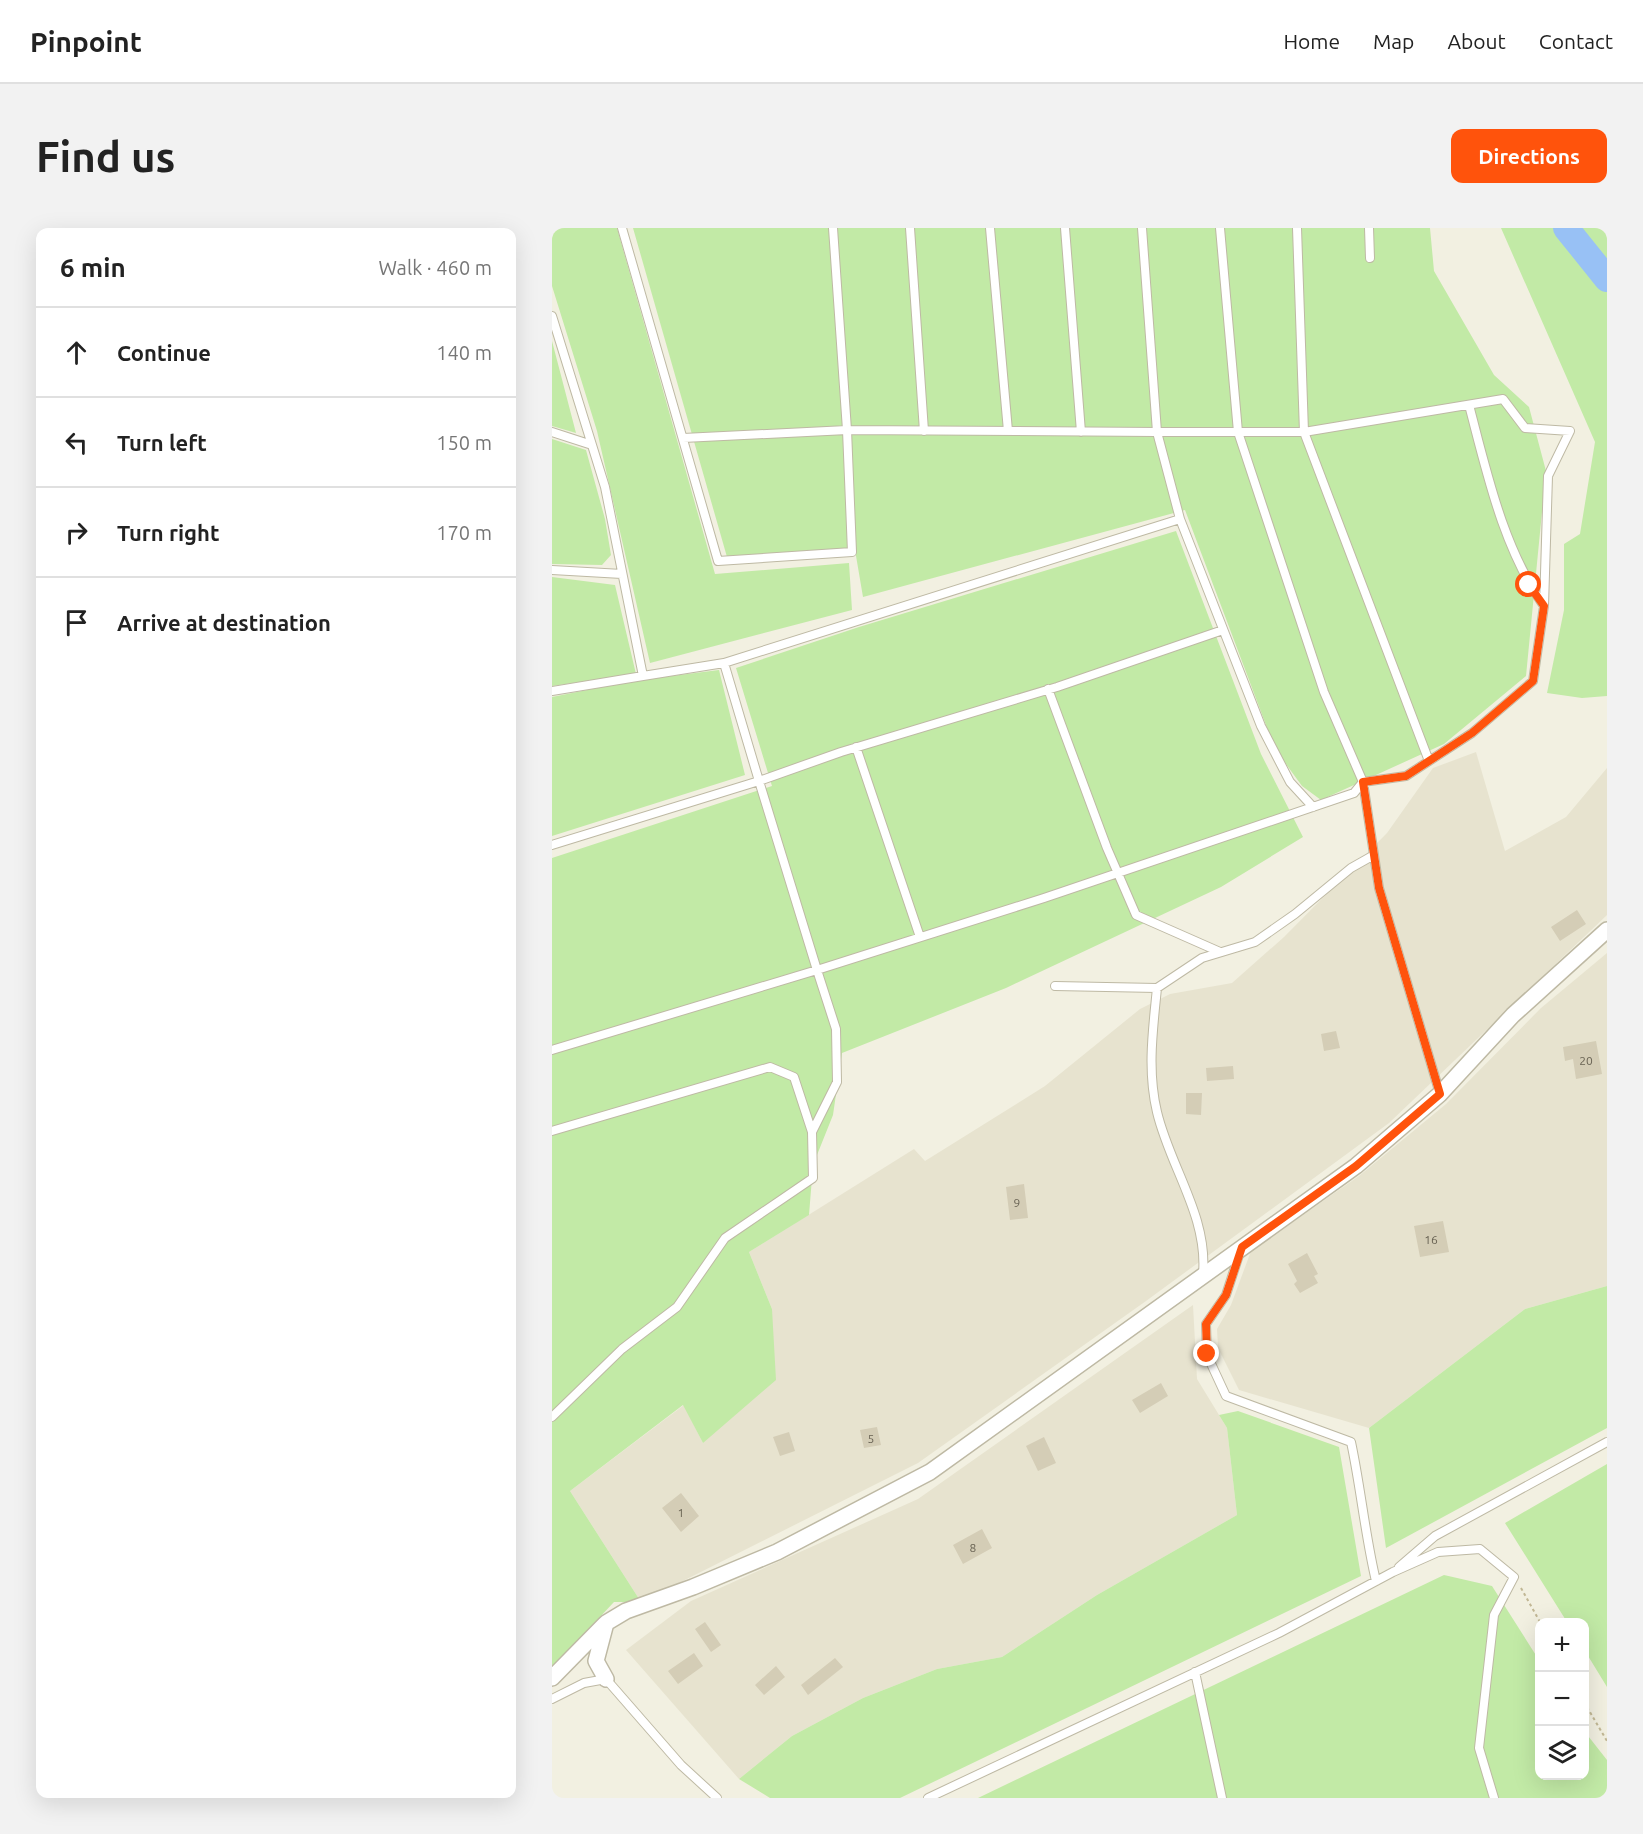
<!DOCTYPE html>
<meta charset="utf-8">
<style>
:root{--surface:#fff;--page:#f2f2f2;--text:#222;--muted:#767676;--line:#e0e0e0;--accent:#ff530c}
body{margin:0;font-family:Ubuntu,sans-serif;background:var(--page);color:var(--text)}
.controls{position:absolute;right:18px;bottom:18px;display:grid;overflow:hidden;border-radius:12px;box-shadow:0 6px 24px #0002}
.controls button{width:54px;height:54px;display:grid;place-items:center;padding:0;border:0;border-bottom:2px solid var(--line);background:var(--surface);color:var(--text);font:30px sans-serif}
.stop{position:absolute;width:18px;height:18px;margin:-14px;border:4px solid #ff530c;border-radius:50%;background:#fff}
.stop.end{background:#ff530c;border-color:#fff;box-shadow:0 2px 6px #0008}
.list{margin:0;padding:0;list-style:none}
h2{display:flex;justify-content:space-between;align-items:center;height:78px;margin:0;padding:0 24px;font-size:26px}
h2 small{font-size:20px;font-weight:400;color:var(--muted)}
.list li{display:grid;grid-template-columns:39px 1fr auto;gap:18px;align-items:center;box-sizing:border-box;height:90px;padding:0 24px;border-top:2px solid var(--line)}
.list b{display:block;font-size:22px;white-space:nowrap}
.list em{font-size:20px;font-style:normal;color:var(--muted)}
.icon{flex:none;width:33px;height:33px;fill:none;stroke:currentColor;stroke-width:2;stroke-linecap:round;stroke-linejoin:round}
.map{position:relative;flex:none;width:1055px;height:1570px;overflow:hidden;border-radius:12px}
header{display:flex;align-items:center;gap:36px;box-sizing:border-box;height:84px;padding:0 30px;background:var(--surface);border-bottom:2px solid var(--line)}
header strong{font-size:28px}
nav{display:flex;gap:33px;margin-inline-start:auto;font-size:21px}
.intro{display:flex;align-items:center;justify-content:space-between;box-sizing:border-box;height:144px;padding:0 36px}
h1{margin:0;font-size:42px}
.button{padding:15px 27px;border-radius:12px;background:var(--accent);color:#fff;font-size:21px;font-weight:700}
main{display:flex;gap:36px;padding:0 36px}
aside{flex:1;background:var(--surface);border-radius:12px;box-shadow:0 6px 24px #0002}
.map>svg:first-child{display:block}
.residential{fill:#e7e3cf}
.green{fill:#c2eaa6}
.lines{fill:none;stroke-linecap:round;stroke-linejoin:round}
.river{stroke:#98c1f5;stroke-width:26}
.building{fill:#d4cdb6}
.lane-casing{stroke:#beb9a4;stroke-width:10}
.street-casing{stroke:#beb9a4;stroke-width:18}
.path{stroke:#c1b794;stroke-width:2;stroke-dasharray:3 3;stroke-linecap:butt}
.lane{stroke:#fff;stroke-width:8}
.street{stroke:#fff;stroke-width:15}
.route{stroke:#ff530c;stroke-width:8}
.labels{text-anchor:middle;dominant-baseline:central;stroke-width:5;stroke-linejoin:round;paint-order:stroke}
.number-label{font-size:12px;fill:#686253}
</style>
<header>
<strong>Pinpoint</strong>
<nav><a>Home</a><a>Map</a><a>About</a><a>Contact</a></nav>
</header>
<div class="intro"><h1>Find us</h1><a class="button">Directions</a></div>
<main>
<aside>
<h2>6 min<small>Walk · 460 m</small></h2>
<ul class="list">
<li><svg class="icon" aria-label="ahead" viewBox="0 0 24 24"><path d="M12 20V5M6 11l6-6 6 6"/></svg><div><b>Continue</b></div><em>140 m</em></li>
<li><svg class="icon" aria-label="left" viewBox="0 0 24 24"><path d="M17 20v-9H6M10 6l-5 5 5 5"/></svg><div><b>Turn left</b></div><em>150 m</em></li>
<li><svg class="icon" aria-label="right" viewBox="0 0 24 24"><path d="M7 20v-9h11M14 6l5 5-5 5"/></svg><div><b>Turn right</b></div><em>170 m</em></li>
<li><svg class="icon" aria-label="arrive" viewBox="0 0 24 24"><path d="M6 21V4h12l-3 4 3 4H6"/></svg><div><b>Arrive at destination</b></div></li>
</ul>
</aside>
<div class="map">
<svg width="1055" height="1570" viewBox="0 0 1055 1570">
<rect width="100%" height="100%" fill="#f2f0e1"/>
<path class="residential" d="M924 524 953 623 1014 589 1055 540V687L837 895 594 1073 366 1235 89 1374 18 1263 132 1177 151 1215 220 1081 197 1024 362 921 373 933 493 858 588 781 618 766 680 755 732 709 835 605 881 540Z
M1055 725V1058L973 1081 817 1200 687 1162 666 1120 665 1101 679 1077 699 1023 807 948 894 876 989 780Z
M641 1077 645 1151 675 1200 685 1287 545 1367 450 1429 385 1441 311 1470 240 1508 187 1551 74 1422 139 1373 366 1271Z"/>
<path class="green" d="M0 0H65L163 346 297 335 300 382 98 435 45 203 0 58Z
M81 0H878L882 43 942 147 977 179 994 243 974 448 892 516 769 572 750 558 723 521 633 282 311 369 303 322 175 329Z
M949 0H1055V468L1030 470 995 465 1012 382V316L1028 306 1043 214Z
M0 113 24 205 0 198Z
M0 211 34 222 53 291 59 327 50 337 0 336Z
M624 303 709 526 751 609 669 659 454 760 290 825 281 887 261 937 257 987 197 1024 220 1081 224 1152 151 1215 131 1177 18 1263 89 1374H62L0 1440V630L220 558 184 440 307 399Z
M0 349 63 357 84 446 0 458Z
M167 442 193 547 0 608V469L80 453Z
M1055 1058V1200L834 1320 817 1200 973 1081Z
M686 1183 787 1219 809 1348 348 1570H218L187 1551 240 1508 311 1470 385 1441 450 1429 545 1367 685 1287 675 1200 667 1187Z
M1055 1236V1459L1033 1423 1032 1394H1015L953 1295Z
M892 1347 940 1358 987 1432V1548H1032L1033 1504 1055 1532V1570H426Z"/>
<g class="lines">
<path class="river" d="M1014 0 1055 51"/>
</g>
<path class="building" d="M1025 682 1034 696 1008 713 999 699Z
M784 803 788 820 772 823 769 806Z
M1044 813 1050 846 1024 851 1021 831 1013 833 1011 819Z
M681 838 682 851 655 853 654 840Z
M634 865H650L649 887 634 886Z
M472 956 476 990 458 992 454 959Z
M891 993 897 1024 868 1029 862 998Z
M755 1025 766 1046 762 1048 766 1055 748 1065 742 1056 745 1053 736 1036Z
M609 1155 616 1168 588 1185 580 1172Z
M325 1199 329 1217 312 1220 308 1202Z
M237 1204 243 1223 228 1228 221 1209Z
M492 1209 504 1235 486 1243 474 1218Z
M129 1265 147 1288 129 1304 110 1280Z
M430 1301 440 1320 411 1336 401 1317Z
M153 1394 169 1417 159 1424 143 1401Z
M142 1425 151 1438 126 1456 116 1443Z
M283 1430 291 1439 256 1467 249 1457Z
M224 1438 233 1449 212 1467 203 1457Z"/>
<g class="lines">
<defs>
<path id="lane" d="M70 0 166 333 300 324 295 202 605 204 628 291 172 435
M358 0 372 203
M438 0 456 203
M513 0 529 204
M590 0 605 204H752L745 0
M668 0 686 204 772 464 811 554 802 565 492 670 265 742 207 553 289 524 505 459 671 402
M817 0 818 30
M0 88 53 259 91 448 0 463
M917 177C935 245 951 320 992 378
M0 204 40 217
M131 210 295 202 281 0
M628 291 709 498 738 554 761 579
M0 342 70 346
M496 461 555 620 584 687 668 724
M304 519 368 709
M877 533 752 204 951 171 973 200 1018 203 996 248 992 378 981 453 920 505 854 548 811 554 827 660 888 866
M0 617 207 553 172 435 91 448
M503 758 605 760
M0 822 265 742 284 801 285 854 260 904 261 950 173 1010 125 1079 70 1121 0 1189
M0 903 218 839 242 849 260 904
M688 1024 674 1067 654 1096 655 1127 674 1168 799 1214C809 1261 813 1307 824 1353
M651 1046C656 988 618 939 605 884 595 842 601 801 605 760L650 730 703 714 743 686 799 640 822 627
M847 1339 883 1308 1055 1214
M643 1444 670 1570
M0 1471 32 1455 54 1451 129 1537 165 1570
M376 1570 727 1405 841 1344 886 1324 928 1321 962 1349 942 1387 927 1520 942 1570"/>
<path id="street" d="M0 1450 53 1396
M54 1451 44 1433 54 1395 74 1383 141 1359 225 1324 378 1244 804 938 888 866 961 787 1055 702"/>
</defs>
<use href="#lane" class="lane-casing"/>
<use href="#street" class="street-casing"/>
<path class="path" d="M969 1360 988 1394
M1032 1474 1055 1513"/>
<use href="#lane" class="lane"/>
<use href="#street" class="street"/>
</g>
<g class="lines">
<path class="route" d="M655 1126 654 1096 674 1067 690 1019 804 938 888 866 827 660 811 554 854 548 920 505 981 453 992 378 977 357"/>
</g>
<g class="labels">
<g class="number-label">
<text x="1034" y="832">20</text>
<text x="465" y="974">9</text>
<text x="879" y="1011">16</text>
<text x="319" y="1210">5</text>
<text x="129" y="1284">1</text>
<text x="421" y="1319">8</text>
</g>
</g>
</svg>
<div class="controls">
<button>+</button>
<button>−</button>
<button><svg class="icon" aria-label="layers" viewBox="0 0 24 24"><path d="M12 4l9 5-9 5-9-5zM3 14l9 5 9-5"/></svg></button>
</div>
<div class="stop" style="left:977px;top:357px"></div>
<div class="stop end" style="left:655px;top:1126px"></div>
</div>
</main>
